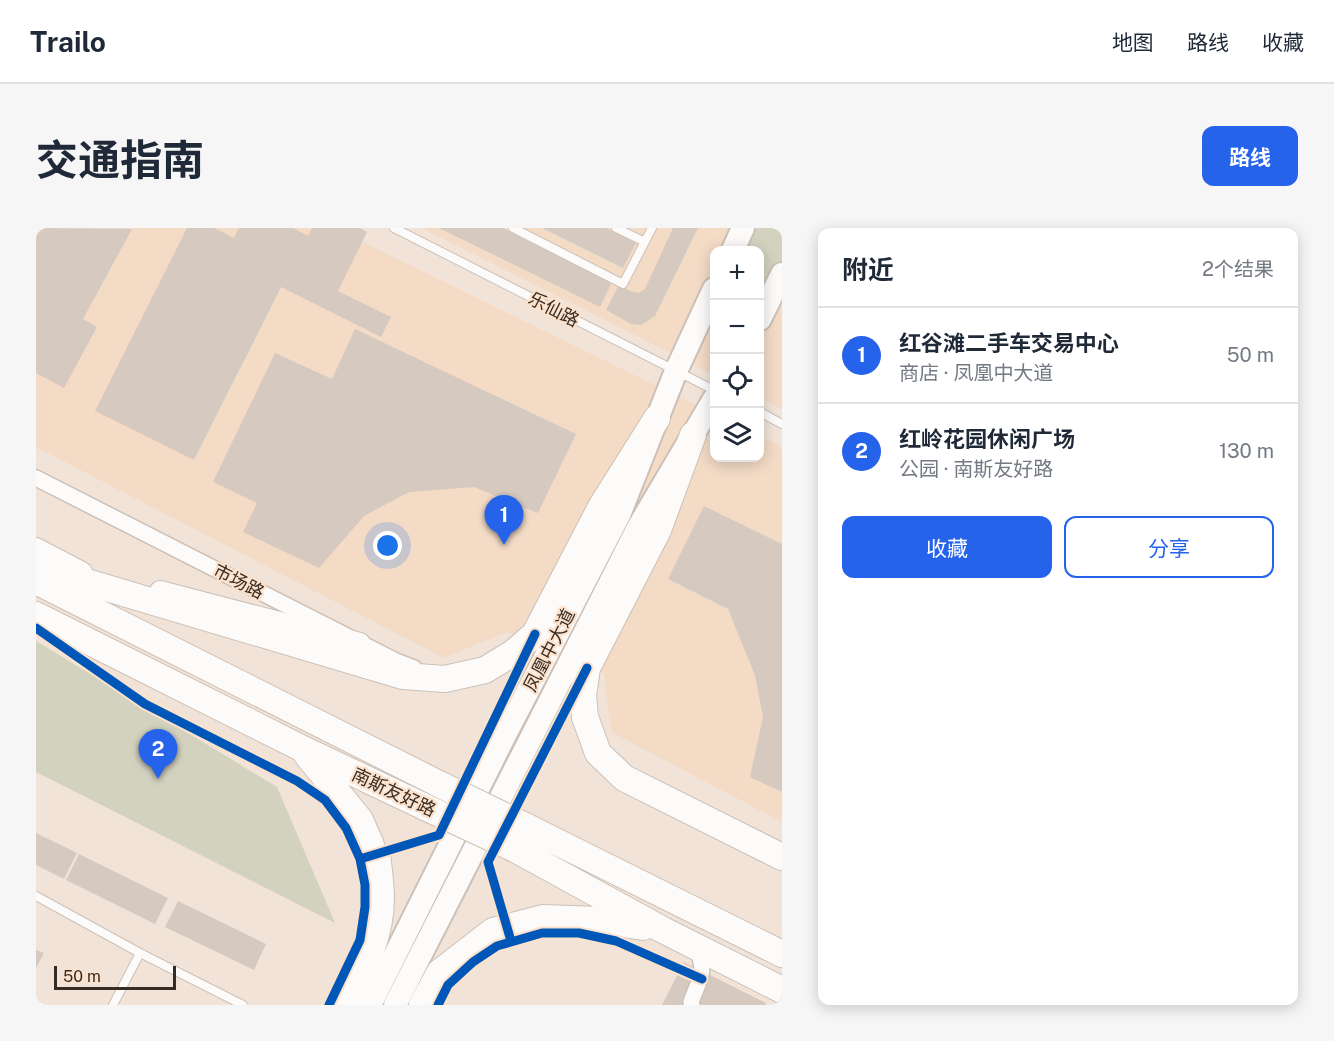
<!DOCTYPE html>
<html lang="zh">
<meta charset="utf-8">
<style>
:root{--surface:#fff;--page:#f6f6f7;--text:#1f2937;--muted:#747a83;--line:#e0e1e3;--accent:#2563eb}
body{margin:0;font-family:"Public Sans","Noto Sans SC",sans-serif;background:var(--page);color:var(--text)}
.controls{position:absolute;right:18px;top:18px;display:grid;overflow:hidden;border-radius:12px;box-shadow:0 3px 15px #0003}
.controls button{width:54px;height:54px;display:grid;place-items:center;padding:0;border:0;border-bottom:2px solid var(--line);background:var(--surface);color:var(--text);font:30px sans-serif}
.scale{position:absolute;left:18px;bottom:15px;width:122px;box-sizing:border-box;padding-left:6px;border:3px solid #372c24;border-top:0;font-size:16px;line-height:21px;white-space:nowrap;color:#372c24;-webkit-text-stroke:4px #fce2cc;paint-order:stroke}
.you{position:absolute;left:352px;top:318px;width:21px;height:21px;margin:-15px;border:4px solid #fff;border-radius:50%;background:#1a73e8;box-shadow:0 0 0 9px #1a73e833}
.badge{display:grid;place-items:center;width:39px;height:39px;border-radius:50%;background:var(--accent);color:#fff;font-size:20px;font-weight:700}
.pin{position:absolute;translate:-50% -50px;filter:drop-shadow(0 2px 3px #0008)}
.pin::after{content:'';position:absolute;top:32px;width:21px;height:18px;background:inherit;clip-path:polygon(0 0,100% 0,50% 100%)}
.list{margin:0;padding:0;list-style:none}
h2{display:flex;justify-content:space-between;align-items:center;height:78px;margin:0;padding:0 24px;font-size:26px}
h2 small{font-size:20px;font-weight:400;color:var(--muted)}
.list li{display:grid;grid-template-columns:39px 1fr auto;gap:18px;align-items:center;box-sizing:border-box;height:96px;padding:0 24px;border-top:2px solid var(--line)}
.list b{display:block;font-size:22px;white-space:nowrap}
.list p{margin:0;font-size:20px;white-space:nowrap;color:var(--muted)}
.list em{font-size:20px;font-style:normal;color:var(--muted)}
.actions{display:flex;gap:12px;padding:18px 24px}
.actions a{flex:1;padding:14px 0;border:2px solid var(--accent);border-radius:12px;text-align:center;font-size:21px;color:var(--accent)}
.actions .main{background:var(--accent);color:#fff}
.icon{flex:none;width:33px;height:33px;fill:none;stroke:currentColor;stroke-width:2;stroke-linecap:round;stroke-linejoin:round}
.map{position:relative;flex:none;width:746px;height:777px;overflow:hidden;border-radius:12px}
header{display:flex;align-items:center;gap:36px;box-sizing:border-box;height:84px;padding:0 30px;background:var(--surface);border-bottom:2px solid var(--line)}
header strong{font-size:28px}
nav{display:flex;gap:33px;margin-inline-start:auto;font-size:21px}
.intro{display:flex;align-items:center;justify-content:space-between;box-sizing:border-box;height:144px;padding:0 36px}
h1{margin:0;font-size:42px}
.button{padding:15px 27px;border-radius:12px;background:var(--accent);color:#fff;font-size:21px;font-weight:700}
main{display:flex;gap:36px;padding:0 36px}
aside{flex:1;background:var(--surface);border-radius:12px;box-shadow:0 3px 15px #0003}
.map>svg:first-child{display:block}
.built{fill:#f3dbc6}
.green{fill:#d3d2bf}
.building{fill:#d6cac0}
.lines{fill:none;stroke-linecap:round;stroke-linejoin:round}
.service-casing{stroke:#ccc0b7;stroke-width:10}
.minor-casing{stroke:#ccc0b7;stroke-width:18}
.tertiary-casing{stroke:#ccc0b7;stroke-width:22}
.secondary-casing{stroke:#ccc0b7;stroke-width:26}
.trunk-casing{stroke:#ccc0b7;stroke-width:28}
.service{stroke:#fdfbf9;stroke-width:8}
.minor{stroke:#fdfbf9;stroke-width:15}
.tertiary{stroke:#fdfbf9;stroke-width:20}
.secondary{stroke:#fdfbf9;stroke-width:22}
.trunk{stroke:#fdfbf9;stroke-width:26}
.trunk-bridge-casing{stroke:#ccc0b7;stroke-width:28;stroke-linecap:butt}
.trunk-bridge{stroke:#fdfbf9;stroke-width:26}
.cycleway-casing{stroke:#fce2cc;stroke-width:13}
.cycleway{stroke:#0057b8;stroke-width:9}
.labels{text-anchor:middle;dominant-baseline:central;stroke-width:4.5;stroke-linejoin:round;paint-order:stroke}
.street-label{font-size:18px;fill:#372c24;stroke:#fce2cc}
</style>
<header>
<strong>Trailo</strong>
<nav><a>地图</a><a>路线</a><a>收藏</a></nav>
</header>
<div class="intro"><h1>交通指南</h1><a class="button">路线</a></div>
<main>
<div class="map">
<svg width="746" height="777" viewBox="0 0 746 777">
<rect width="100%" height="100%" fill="#f1e3d7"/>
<path class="built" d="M0 0H298L678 186V230H724V208L746 219V594L575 504 568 445 471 404 408 430 0 219Z
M386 0H746V181L724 169V22H678V147Z"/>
<path class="green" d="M718 0H746V33L724 78V22H706Z
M0 413 241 559 299 695 0 544Z"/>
<path class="building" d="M0 0 96 1 47 91 61 99 28 160 0 145Z
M151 0H178L198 10 203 0H257L272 8 276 0H324L331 4 302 63 355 89 345 109 245 59 158 232 59 183Z
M403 0H467L576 54 564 79Z
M506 0H570L600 15 587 40Z
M637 0H662L619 88 605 97 595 96 570 82 583 57 594 63 603 65 609 61Z
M319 101 540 206 502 285 438 259 373 264 328 288 283 340 207 304 221 275 177 254 239 125 296 151Z
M668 278 746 316V564L714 549 727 489 719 447 692 381 632 351Z
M0 605 41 625 28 651 0 637Z
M43 626 132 670 119 696 30 652Z
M142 673 230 716 218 742 129 699Z
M0 722 8 725 0 740Z
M648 734 730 775 729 777H626Z"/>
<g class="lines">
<defs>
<path id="service" d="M358 0 678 162
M477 0 587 56 616 0
M580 0 609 14
M724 184 746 196
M0 668 104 725 207 777
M77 777 104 725"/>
<path id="minor" d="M0 250 360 433 378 440
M656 777 655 774C663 751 672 745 660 719"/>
<path id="tertiary" d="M0 320 46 344
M124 363 324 415"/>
<path id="secondary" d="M697 22 707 0
M724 91 746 46
M334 777 470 505 583 287 640 143 678 61
M359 777 603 298 678 171"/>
<path id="trunk" d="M657 207 622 302 551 440 547 467 549 489 562 525 588 550 746 629
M0 339 367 448 409 451 449 442 477 425 499 406 565 279 621 190
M0 353 403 556
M0 387 265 520 391 580
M271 527 324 592 335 617
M489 598 746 726
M479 621 625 701 746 762
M310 777C327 743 345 710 345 670 345 658 343 645 342 633
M386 777 404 744 457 703 507 690 562 692 607 699"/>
</defs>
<use href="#service" class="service-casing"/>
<use href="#minor" class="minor-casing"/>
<use href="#tertiary" class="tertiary-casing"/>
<use href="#secondary" class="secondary-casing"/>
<use href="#trunk" class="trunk-casing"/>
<use href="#service" class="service"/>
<use href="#minor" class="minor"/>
<use href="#tertiary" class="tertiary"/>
<use href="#secondary" class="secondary"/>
<use href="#trunk" class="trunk"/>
<defs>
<path id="trunk-bridge" d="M403 556 489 598
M391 580 479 621"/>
</defs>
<use href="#trunk-bridge" class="trunk-bridge-casing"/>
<use href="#trunk-bridge" class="trunk-bridge"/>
<defs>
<path id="cycleway" d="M0 400 109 476 261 553 289 572 310 600 324 631 329 657V679L324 712 293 777
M324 631 403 607 499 406
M475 713 452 634 551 440
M402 777 412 757 437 734 461 718 506 705H543L580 713 666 751"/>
</defs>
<use href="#cycleway" class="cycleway-casing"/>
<use href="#cycleway" class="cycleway"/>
</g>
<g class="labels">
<g class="street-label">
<text transform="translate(518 81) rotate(27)">乐仙路</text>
<text transform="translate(203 353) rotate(27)">市场路</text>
<text transform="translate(513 422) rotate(-63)">凤凰中大道</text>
<text transform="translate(358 564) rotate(25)">南斯友好路</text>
</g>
</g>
</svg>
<div class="controls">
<button>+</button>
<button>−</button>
<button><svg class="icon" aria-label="locate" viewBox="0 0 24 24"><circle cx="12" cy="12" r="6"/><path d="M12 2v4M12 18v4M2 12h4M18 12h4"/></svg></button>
<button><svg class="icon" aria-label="layers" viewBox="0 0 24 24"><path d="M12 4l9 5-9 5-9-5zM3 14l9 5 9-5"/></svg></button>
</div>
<div class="scale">50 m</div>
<div class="you"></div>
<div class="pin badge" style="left:468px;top:317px">1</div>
<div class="pin badge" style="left:122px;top:551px">2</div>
</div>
<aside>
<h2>附近<small>2个结果</small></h2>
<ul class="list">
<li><span class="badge">1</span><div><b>红谷滩二手车交易中心</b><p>商店 · 凤凰中大道</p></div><em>50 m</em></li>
<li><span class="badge">2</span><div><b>红岭花园休闲广场</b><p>公园 · 南斯友好路</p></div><em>130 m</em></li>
</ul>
<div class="actions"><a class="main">收藏</a><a>分享</a></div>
</aside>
</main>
